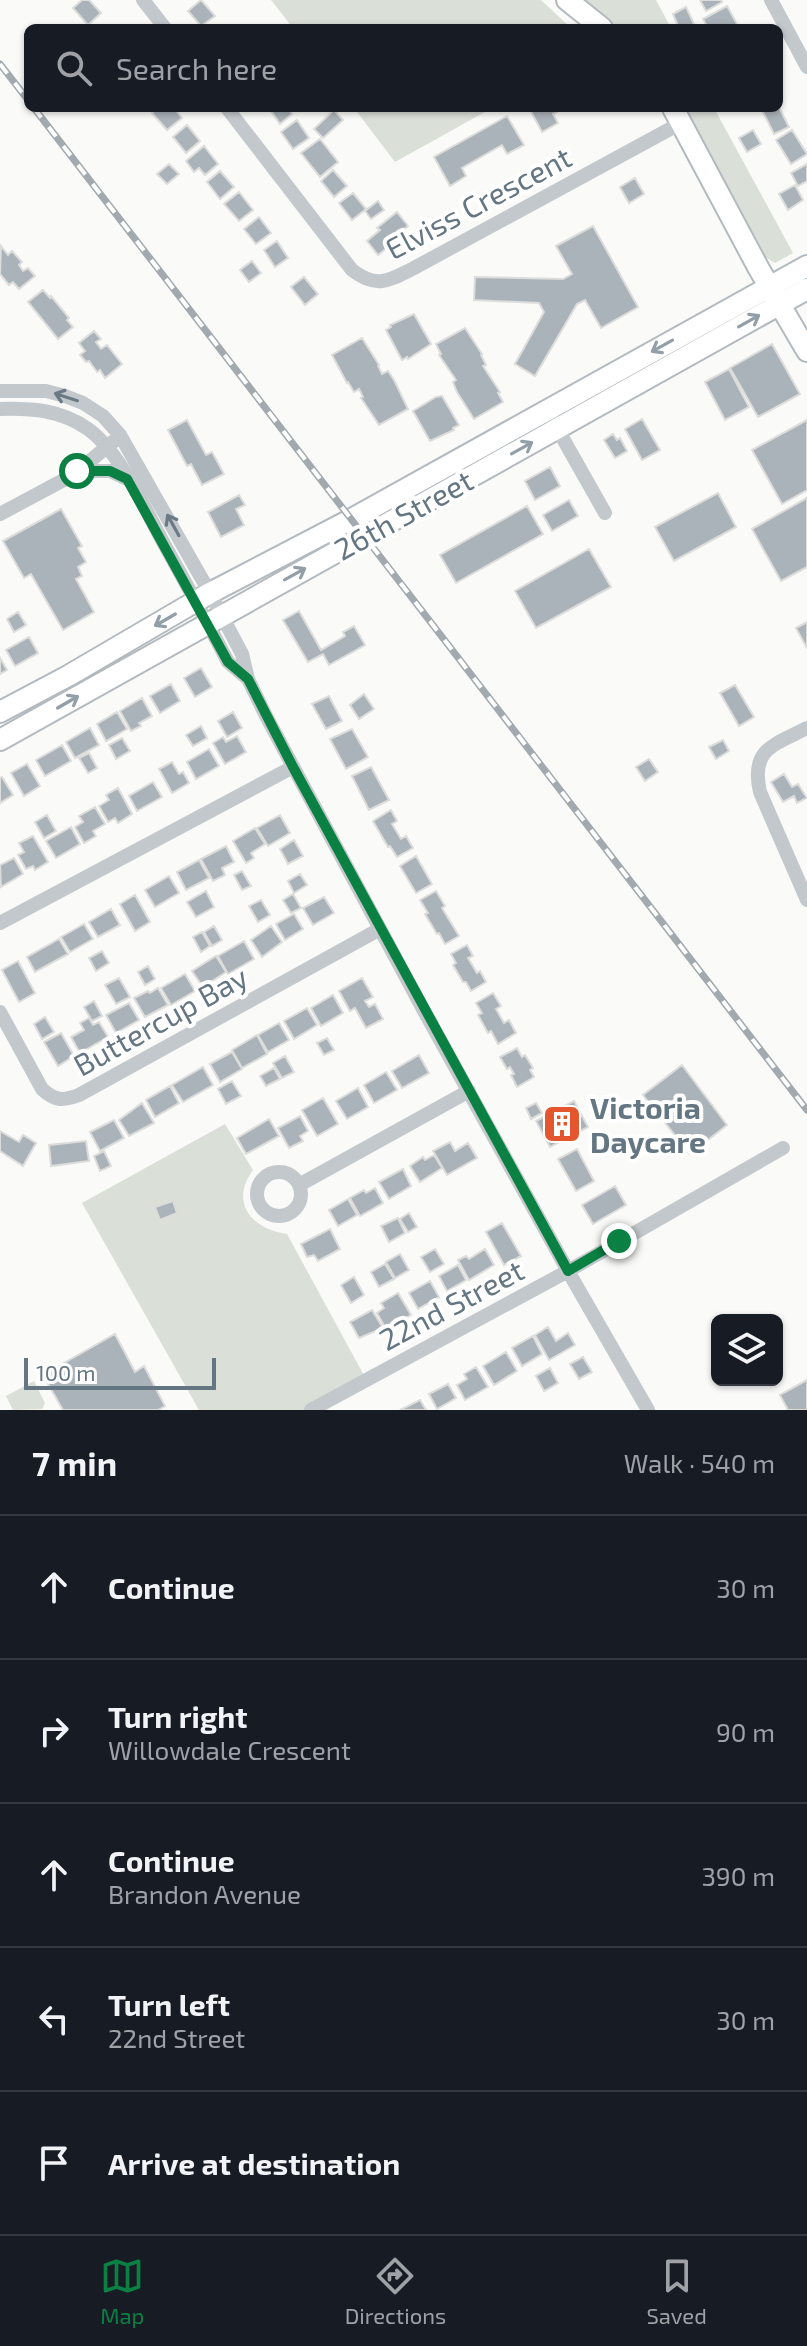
<!DOCTYPE html>
<meta charset="utf-8">
<style>
:root{--surface:#171b24;--page:#242831;--text:#f1f3f6;--muted:#9ea1a6;--line:#363941;--accent:#0b8043}
body{margin:0;font-family:"Exo 2",sans-serif;background:var(--page);color:var(--text)}
.controls{position:absolute;right:24px;bottom:24px;display:grid;overflow:hidden;border-radius:12px;box-shadow:0 2px 6px #0004}
.controls button{width:72px;height:72px;display:grid;place-items:center;padding:0;border:0;border-bottom:2px solid var(--line);background:var(--surface);color:var(--text);font:40px sans-serif}
.scale{position:absolute;left:24px;bottom:20px;width:192px;box-sizing:border-box;padding-left:8px;border:4px solid #657683;border-top:0;font-size:22px;line-height:28px;white-space:nowrap;color:#657683;-webkit-text-stroke:6px #fff;paint-order:stroke}
.stop{position:absolute;width:24px;height:24px;margin:-18px;border:6px solid #0b8043;border-radius:50%;background:#fff}
.stop.end{background:#0b8043;border-color:#fff;box-shadow:0 2px 8px #0008}
.list{margin:0;padding:0;list-style:none}
h2{display:flex;justify-content:space-between;align-items:center;height:104px;margin:0;padding:0 32px;font-size:34px}
h2 small{font-size:26px;font-weight:400;color:var(--muted)}
.list li{display:grid;grid-template-columns:52px 1fr auto;gap:24px;align-items:center;box-sizing:border-box;height:144px;padding:0 32px;border-top:2px solid var(--line)}
.list b{display:block;font-size:30px;white-space:nowrap}
.list p{margin:0;font-size:26px;white-space:nowrap;color:var(--muted)}
.list em{font-size:26px;font-style:normal;color:var(--muted)}
.icon{flex:none;width:44px;height:44px;fill:none;stroke:currentColor;stroke-width:2;stroke-linecap:round;stroke-linejoin:round}
.map{position:relative;flex:none;width:807px;height:1410px;overflow:hidden}
.search{position:absolute;background:var(--surface);box-shadow:0 2px 6px #0004;left:24px;right:24px;top:24px;height:88px;display:flex;align-items:center;gap:20px;box-sizing:border-box;padding:0 28px;border-radius:12px;color:var(--muted);font-size:30px}
.sheet{height:824px;background:var(--surface)}
nav{display:flex;justify-content:space-around;align-items:center;box-sizing:border-box;height:112px;border-top:2px solid var(--line);background:var(--surface);font-size:22px;color:var(--muted)}
nav a{display:grid;justify-items:center;gap:4px}
nav .on{color:var(--accent)}
.map>svg:first-child{display:block}
.green{fill:#dadfd7}
.building{fill:#aab3b9;stroke:#dcdcda;stroke-width:2}
.lines{fill:none;stroke-linecap:round;stroke-linejoin:round}
.secondary-casing{stroke:#b3babf;stroke-width:24}
.street{stroke:#c3c8cc;stroke-width:14}
.secondary{stroke:#fff;stroke-width:20}
.rail-casing{stroke:#a2aab0;stroke-width:7}
.rail{stroke:#fff;stroke-width:4;stroke-dasharray:12;stroke-linecap:butt}
.oneway{stroke:#939fa8}
.oneway2{stroke:#6a7a87}
.route{stroke:#0b8043;stroke-width:10}
.labels{text-anchor:middle;dominant-baseline:central;stroke-width:8;stroke-linejoin:round;paint-order:stroke}
.street-label{font-size:30px;fill:#657683;stroke:#fff}
.poi-label{font-size:30px;font-weight:bold;fill:#657683;stroke:#fff;text-anchor:start}
</style>
<div class="map">
<svg width="807" height="1410" viewBox="0 0 807 1410">
<rect width="100%" height="100%" fill="#fafaf8"/>
<path class="green" d="M271 0H541L571 28H293Z
M582 0H656L671 28H619Z
M354 108H492L395 162Z
M682 108H714L793 253 775 263 762 255Z
M225 1124 253 1170C229 1203 252 1229 287 1234L366 1379 310 1410H199L82 1203Z
M34 1381 45 1403 42 1409 13 1410 6 1396Z"/>
<path class="building" d="M82 0H89L101 13 88 25 73 8Z
M201 0 215 16 201 26 188 11Z
M700 0H721L722 2 706 11Z
M727 6 737 24 730 28H708L703 19Z
M686 7 694 24 686 28H679L673 14Z
M779 107 789 127 774 134 761 108Z
M158 108H174L182 118 167 130 152 113Z
M269 108H288L292 114 280 124Z
M529 108H565L553 114 558 123 542 132Z
M334 110 343 120 323 138 314 129Z
M507 116 524 145 507 154 502 145 462 168 466 176 450 186 434 157Z
M297 120 309 138 293 149 281 132Z
M187 125 200 141 186 153 173 137Z
M753 130 761 144 747 152 739 138Z
M792 130 807 154 791 164 776 140Z
M320 139 338 162 320 177 301 153Z
M204 146 218 164 205 175 199 168 194 172 186 161Z
M169 164 179 174 167 184 157 174Z
M807 164V181L798 186 791 173Z
M333 170 347 186 334 197 321 181Z
M220 171 234 187 220 199 207 182Z
M635 178 644 194 629 203 620 187Z
M795 185 803 200 788 210 779 194Z
M239 192 253 210 239 221 224 204Z
M353 193 366 209 352 220 339 203Z
M378 201 384 210 371 219 365 211Z
M397 212 408 226 395 237 397 240 378 255 367 241 380 230 377 228Z
M259 217 271 233 256 244 244 229Z
M593 226 638 307 601 328 585 300 577 304 535 376 515 364 544 312 539 303 474 300 475 277 563 279 572 274 556 246Z
M277 241 288 258 275 267 264 250Z
M1 246 8 255 12 251 22 262 19 265 23 271 28 268 35 276 19 289 13 282 9 285 0 274Z
M252 261 261 273 249 282 240 270Z
M304 277 318 294 305 305 291 287Z
M43 290 50 298 51 296 69 318 67 320 73 327 58 339 28 302Z
M414 314 431 344 408 359 407 357 402 360 386 330 391 327 390 325Z
M465 328 482 354 481 355 486 365 483 366 500 392 498 393 503 402 474 419 457 392 453 382 456 380 439 355 441 354 436 344Z
M94 331 101 339 96 342 101 349 107 345 122 364 105 378 100 370 97 372 89 361 86 362 80 355 85 351 79 343Z
M362 338 379 365 378 366 382 374 388 371 394 380 408 409 379 425 361 398 363 397 359 389 354 392 348 382 347 383 332 355Z
M772 344 800 394 758 417 730 368Z
M729 369 749 407 725 420 705 382Z
M442 396 459 425 453 428 454 430 430 441 413 411 436 397Z
M642 419 660 450 642 460 625 429Z
M187 420 206 455 212 452 224 474 202 485 191 464 187 466 168 430Z
M807 420V490L782 504 752 450Z
M613 434 617 440 620 438 627 451 615 458 604 440Z
M550 467 560 486 535 500 525 481Z
M718 493 736 527 674 561 655 527Z
M239 495 245 505 236 509 244 525 221 537 208 512Z
M807 498V567L781 581 752 529Z
M569 500 578 516 552 531 543 515Z
M527 506 543 534 456 583 440 555Z
M61 509 82 546 78 548 86 562 78 567 82 576 76 579 94 612 63 630 31 574 24 578 3 541Z
M589 549 611 587 536 628 515 591Z
M299 611 321 650 345 636 343 632 354 626 365 645 329 665 323 654 308 662 283 620Z
M18 612 26 625 14 632 7 619Z
M807 622V648L796 628Z
M29 637 38 653 15 666 6 650Z
M0 658 7 670 0 674Z
M201 668 212 687 195 697 184 678Z
M171 684 180 701 160 713 150 696Z
M735 685 754 717 739 726 720 693Z
M364 694 374 709 359 719 350 705Z
M329 696 342 721 326 729 312 704Z
M142 698 152 716 139 723 141 726 131 731 120 711Z
M117 712 127 729 106 741 97 724Z
M233 712 242 728 227 737 218 721Z
M201 726 207 738 193 746 186 735Z
M90 728 99 745 75 758 66 742Z
M352 729 368 757 346 769 330 739Z
M237 736 246 752 225 764 213 743 223 737 226 742Z
M122 738 130 751 116 759 109 745Z
M723 740 729 751 716 759 709 747Z
M62 745 71 761 45 776 36 760Z
M209 749 219 766 196 779 187 762Z
M89 753 97 768 88 773 79 758Z
M649 759 658 772 645 781 636 767Z
M172 762 179 774 183 772 189 783 172 793 159 769Z
M27 764 40 786 24 796 11 773Z
M371 767 389 800 369 810 352 776Z
M784 774 792 787 798 784 807 798 797 803 794 796 783 802 771 782Z
M2 777 13 795 0 803V778Z
M153 782 162 797 137 811 129 796Z
M118 788 132 814 118 823 115 818 108 822 99 806 109 800 106 795Z
M95 807 105 824 93 831 96 836 84 843 75 827 83 822 79 816Z
M391 810 397 821 392 824 401 839 406 836 413 848 397 857 390 846 388 847 373 821Z
M47 815 56 831 44 838 35 822Z
M280 815 290 833 268 846 257 828Z
M71 827 80 844 56 858 46 841Z
M255 828 265 844 251 853 254 858 246 863 233 841Z
M33 836 48 862 35 870 33 866 26 869 18 855 24 852 19 843Z
M294 840 303 856 288 864 280 849Z
M226 846 234 862 222 868 225 875 213 881 201 859Z
M416 856 432 884 416 893 400 866Z
M14 858 23 874 1 887 0 865Z
M199 860 209 878 186 890 177 872Z
M242 871 251 886 242 890 234 875Z
M300 874 307 885 294 893 288 881Z
M169 876 179 893 155 907 145 890Z
M206 891 214 907 196 917 187 902Z
M436 891 445 906 442 908 459 936 445 944 439 933 437 934 425 914 428 913 420 900Z
M293 894 301 908 291 913 283 900Z
M135 895 150 922 135 931 120 904Z
M324 897 334 913 313 925 303 908Z
M261 900 270 915 258 922 249 906Z
M111 909 120 925 98 937 89 922Z
M294 914 303 929 285 940 276 924Z
M84 924 93 939 70 952 61 937Z
M214 926 222 940 212 946 204 932Z
M271 926 282 942 262 957 251 940Z
M202 932 210 946 201 952 193 937Z
M59 939 68 954 35 972 27 957Z
M244 941 254 959 228 974 218 956Z
M467 945 473 956 468 958 477 973 480 971 486 982 471 991 466 982H463L453 965 456 963 451 954Z
M102 951 109 963 96 971 89 958Z
M216 956 226 972 203 987 192 971Z
M18 961 35 993 19 1002 2 970Z
M148 966 155 979 145 985 138 972Z
M185 974 195 991 171 1005 161 988Z
M119 978 130 997 116 1004 105 985Z
M362 978 373 997 365 1001 369 1007 375 1004 383 1019 366 1028 355 1008 350 1011 339 991Z
M158 988 168 1005 145 1017 134 998 148 991 150 993Z
M493 993 501 1006 496 1009 504 1023 509 1020 516 1033 498 1044 491 1031 488 1033 478 1015 482 1013 476 1003Z
M333 995 343 1013 321 1026 311 1008Z
M94 1001 102 1016 92 1021 84 1007Z
M129 1003 139 1020 116 1033 106 1015Z
M307 1008 317 1025 294 1039 284 1021Z
M45 1017 54 1032 42 1039 34 1024Z
M89 1018 93 1025 99 1022 108 1037 80 1053 71 1037 84 1030 80 1023Z
M279 1023 289 1040 268 1052 258 1035Z
M61 1033 74 1056 58 1066 44 1042Z
M257 1035 267 1054 242 1068 232 1050Z
M327 1038 334 1050 324 1055 317 1043Z
M517 1048 522 1057 525 1055 533 1068 530 1070 534 1077 517 1087 511 1075 514 1074 510 1067 507 1069 500 1057Z
M232 1052 242 1069 220 1082 210 1064Z
M419 1055 429 1073 402 1088 392 1071Z
M285 1056 294 1072 282 1078 273 1063Z
M682 1065 727 1125 690 1154 643 1095Z
M203 1067 213 1085 183 1102 172 1085Z
M274 1068 280 1079 266 1086 260 1076Z
M386 1072 397 1090 374 1103 364 1085Z
M232 1081 241 1096 226 1104 218 1089Z
M170 1086 179 1103 155 1117 146 1100Z
M358 1088 368 1107 347 1119 336 1101Z
M323 1098 338 1124 317 1136 302 1110Z
M574 1101 588 1127 550 1147 536 1121Z
M142 1103 154 1123 129 1136 119 1120Z
M536 1103 542 1113 531 1119 526 1108Z
M300 1116 308 1131 300 1136 303 1141 289 1148 278 1128Z
M269 1119 279 1136 246 1154 237 1138Z
M114 1120 124 1138 100 1151 90 1132Z
M0 1131 19 1142 23 1135 36 1143 23 1166 0 1151Z
M86 1141 89 1161 51 1166 49 1145Z
M450 1142 455 1151 468 1143 477 1158 447 1175 433 1151Z
M577 1149 594 1181 576 1191 558 1159Z
M104 1151 111 1166 100 1171 94 1156Z
M434 1155 442 1168 420 1182 410 1166 423 1157 425 1160Z
M403 1169 411 1186 389 1199 379 1182Z
M615 1186 626 1205 593 1224 582 1205Z
M375 1188 383 1203 360 1216 350 1198 364 1190 366 1193Z
M348 1199 357 1215 338 1226 329 1210Z
M173 1201 177 1213 160 1220 155 1207Z
M409 1213 417 1227 408 1232 400 1219Z
M398 1218 405 1233 389 1242 381 1226Z
M502 1223 521 1256 504 1265 486 1232Z
M330 1229 340 1249 318 1261 314 1255 307 1257 301 1244Z
M435 1249 444 1264 430 1272 421 1257Z
M485 1249 494 1265 469 1280 458 1260 466 1256 469 1259Z
M400 1254 409 1270 395 1278 386 1262Z
M385 1264 394 1279 379 1287 371 1272Z
M458 1265 466 1280 447 1291 439 1276Z
M354 1277 364 1295 351 1303 341 1285Z
M430 1281 439 1297 418 1309 409 1293Z
M398 1293 411 1315 386 1329 377 1313 384 1308 381 1303Z
M372 1310 383 1328 359 1338 350 1322Z
M548 1327 556 1341 568 1333 575 1345 549 1360 535 1335Z
M115 1334 135 1372 144 1366 165 1406 158 1410H63L43 1375Z
M533 1336 542 1354 522 1366 512 1348Z
M506 1352 517 1371 494 1385 483 1366Z
M583 1357 592 1372 579 1379 570 1364Z
M476 1367 488 1387 465 1400 457 1385 467 1379 464 1374Z
M550 1368 558 1383 544 1391 536 1376Z
M807 1380V1410H788L780 1395Z
M448 1384 456 1398 437 1409 429 1394Z
M420 1400 426 1410H400Z"/>
<g class="lines">
<defs>
<path id="secondary" d="M567 0 602 28
M673 108 759 269 807 351
M0 712 68 676 210 593 350 520 807 266
M0 740 807 289"/>
</defs>
<use href="#secondary" class="secondary-casing"/>
<path class="street" d="M143 0 165 28
M771 0 807 67
M227 108 352 270C377 289 388 281 414 268L681 123
M0 391H46L65 396 83 403 103 416 120 435 210 593 242 654 248 679 266 716 424 1011 568 1271 648 1410
M0 409C33 408 61 410 88 429 120 452 144 507 163 542 185 582 207 621 228 662L248 679
M553 421 605 513
M78 471H110L127 479
M0 514 73 475 114 441
M807 728C774 745 750 749 760 792L807 900
M0 923 293 767
M0 1012 42 1089C55 1101 63 1101 79 1095L380 929
M257 1194a22 22 0 1 1 44 0a22 22 0 1 1-44 0Z
M299 1185 469 1091
M311 1410 568 1271 783 1148"/>
<use href="#secondary" class="secondary"/>
<defs>
<path id="rail" d="M0 64 28 100
M34 108 807 1110"/>
</defs>
<use href="#rail" class="rail-casing"/>
<use href="#rail" class="rail"/>
</g>
<defs><path id="oneway-shaft" d="M-6 0H5M1.5-3L5.5 0L1.5 3" fill="none" stroke-width="1.6" stroke-linecap="round" stroke-linejoin="round" transform="scale(2)"/></defs>
<g class="oneway">
<use href="#oneway-shaft" transform="translate(749 321) rotate(-29)"/>
<use href="#oneway-shaft" transform="translate(662 346) rotate(151)"/>
<use href="#oneway-shaft" transform="translate(522 448) rotate(-29)"/>
<use href="#oneway-shaft" transform="translate(295 574) rotate(-29)"/>
<use href="#oneway-shaft" transform="translate(165 620) rotate(150)"/>
<use href="#oneway-shaft" transform="translate(68 702) rotate(-30)"/>
</g>
<g class="oneway2">
<use href="#oneway-shaft" transform="translate(66 397) rotate(-162)"/>
<use href="#oneway-shaft" transform="translate(173 525) rotate(-119)"/>
</g>
<g class="lines">
<path class="route" d="M77 471H110L127 479 228 662 248 679 293 767 568 1271 619 1241"/>
</g>
<defs>
<symbol id="building-square" viewBox="-11 -11 22 22"><rect x="-9" y="-9" width="18" height="18" rx="4" fill="#e4572e" stroke="#fff"/><path d="M-4-6H4V6H1V3H-1V6H-4ZM-2.5-4.3h1.7v1.8h-1.7ZM.8-4.3h1.7v1.8H.8ZM-2.5-1h1.7V.8h-1.7ZM.8-1h1.7V.8H.8Z" fill="#fff"/></symbol>
</defs>
<g fill-rule="evenodd">
<use href="#building-square" x="540" y="1102" width="44" height="44"/>
</g>
<g class="labels">
<g class="street-label">
<text transform="translate(478 202) rotate(-28)">Elviss Crescent</text>
<text transform="translate(403 514) rotate(-29)">26th Street</text>
<text transform="translate(160 1020) rotate(-29)">Buttercup Bay</text>
<text transform="translate(451 1304) rotate(-28)">22nd Street</text>
</g>
<g class="poi-label">
<text x="590" y="1107">Victoria<tspan x="590" dy="34">Daycare</tspan></text>
</g>
</g>
</svg>
<div class="controls">
<button><svg class="icon" aria-label="layers" viewBox="0 0 24 24"><path d="M12 4l9 5-9 5-9-5zM3 14l9 5 9-5"/></svg></button>
</div>
<div class="scale">100 m</div>
<div class="stop" style="left:77px;top:471px"></div>
<div class="stop end" style="left:619px;top:1241px"></div>
<div class="search"><svg class="icon" aria-label="search" viewBox="0 0 24 24"><circle cx="10" cy="10" r="6"/><path d="M15 15l6 6"/></svg>Search here</div>
</div>
<section class="sheet">
<h2>7 min<small>Walk · 540 m</small></h2>
<ul class="list">
<li><svg class="icon" aria-label="ahead" viewBox="0 0 24 24"><path d="M12 20V5M6 11l6-6 6 6"/></svg><div><b>Continue</b></div><em>30 m</em></li>
<li><svg class="icon" aria-label="right" viewBox="0 0 24 24"><path d="M7 20v-9h11M14 6l5 5-5 5"/></svg><div><b>Turn right</b><p>Willowdale Crescent</p></div><em>90 m</em></li>
<li><svg class="icon" aria-label="ahead" viewBox="0 0 24 24"><path d="M12 20V5M6 11l6-6 6 6"/></svg><div><b>Continue</b><p>Brandon Avenue</p></div><em>390 m</em></li>
<li><svg class="icon" aria-label="left" viewBox="0 0 24 24"><path d="M17 20v-9H6M10 6l-5 5 5 5"/></svg><div><b>Turn left</b><p>22nd Street</p></div><em>30 m</em></li>
<li><svg class="icon" aria-label="arrive" viewBox="0 0 24 24"><path d="M6 21V4h12l-3 4 3 4H6"/></svg><div><b>Arrive at destination</b></div></li>
</ul>
</section>
<nav>
<a class="on"><svg class="icon" aria-label="map" viewBox="0 0 24 24"><path d="M3 6l6-2 6 2 6-2v14l-6 2-6-2-6 2zM9 4v14M15 6v14"/></svg>Map</a>
<a><svg class="icon" aria-label="directions" viewBox="0 0 24 24"><path d="M12 3l9 9-9 9-9-9zM9 14v-3h6M13 9l2 2-2 2"/></svg>Directions</a>
<a><svg class="icon" aria-label="saved" viewBox="0 0 24 24"><path d="M7 4h10v16l-5-4-5 4z"/></svg>Saved</a>
</nav>
